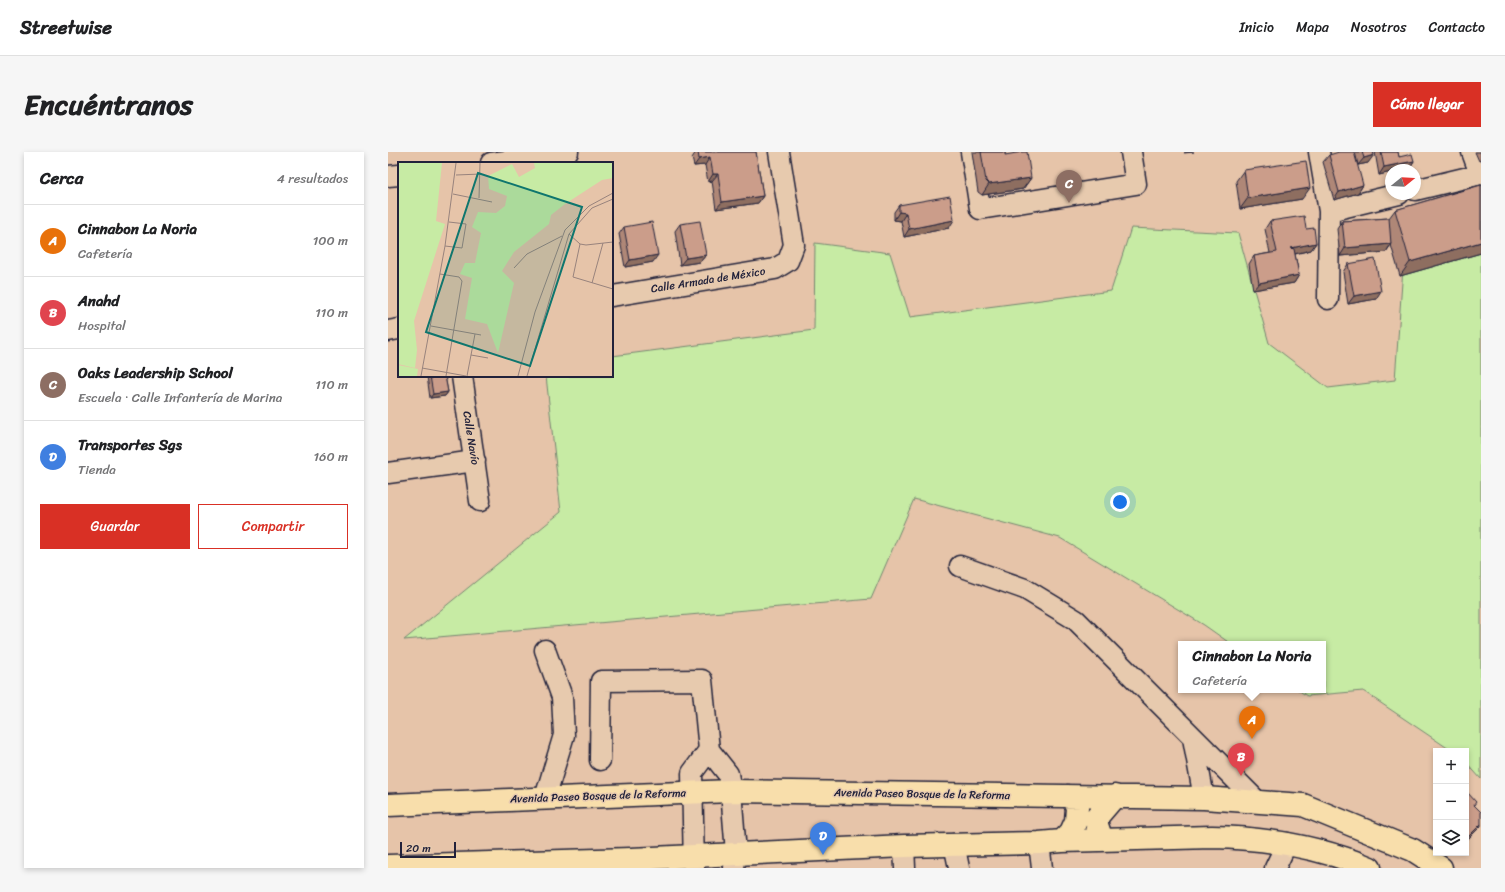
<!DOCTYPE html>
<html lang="es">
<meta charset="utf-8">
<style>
:root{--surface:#fff;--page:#f6f6f6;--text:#202124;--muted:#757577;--line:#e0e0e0;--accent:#d93025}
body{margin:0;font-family:Sriracha,sans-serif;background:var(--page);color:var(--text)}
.controls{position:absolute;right:12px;bottom:12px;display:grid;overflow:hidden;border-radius:0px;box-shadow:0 2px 6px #0003}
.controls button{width:36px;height:36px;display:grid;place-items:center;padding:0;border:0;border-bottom:1px solid var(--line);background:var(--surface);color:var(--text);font:20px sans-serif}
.compass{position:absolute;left:997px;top:12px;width:36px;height:36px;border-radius:50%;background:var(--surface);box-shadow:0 2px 6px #0003;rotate:72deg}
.scale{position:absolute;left:12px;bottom:10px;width:56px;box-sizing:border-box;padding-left:4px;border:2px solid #22223b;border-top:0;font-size:11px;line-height:14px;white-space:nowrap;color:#22223b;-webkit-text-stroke:3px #e7caae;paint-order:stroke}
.you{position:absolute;left:732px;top:350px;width:14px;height:14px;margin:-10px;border:3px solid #fff;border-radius:50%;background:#1a73e8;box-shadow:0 0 0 6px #1a73e833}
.badge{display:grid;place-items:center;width:26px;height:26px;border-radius:50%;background:var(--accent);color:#fff;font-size:13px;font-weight:700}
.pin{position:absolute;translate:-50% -33px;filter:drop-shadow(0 1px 2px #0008)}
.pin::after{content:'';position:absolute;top:21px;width:14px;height:12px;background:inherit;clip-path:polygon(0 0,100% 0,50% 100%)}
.popup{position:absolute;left:790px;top:489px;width:148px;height:52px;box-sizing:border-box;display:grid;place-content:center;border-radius:0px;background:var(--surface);filter:drop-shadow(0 1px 3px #0005);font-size:13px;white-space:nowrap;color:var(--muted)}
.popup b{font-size:15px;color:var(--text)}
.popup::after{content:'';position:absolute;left:50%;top:100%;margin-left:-8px;border:8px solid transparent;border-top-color:var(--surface)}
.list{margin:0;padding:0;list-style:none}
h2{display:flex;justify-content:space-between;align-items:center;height:52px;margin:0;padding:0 16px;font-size:17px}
h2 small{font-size:13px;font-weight:400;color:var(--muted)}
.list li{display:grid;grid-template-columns:26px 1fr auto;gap:12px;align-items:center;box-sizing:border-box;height:72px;padding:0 16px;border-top:1px solid var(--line)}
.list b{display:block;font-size:15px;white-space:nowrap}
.list p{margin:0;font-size:13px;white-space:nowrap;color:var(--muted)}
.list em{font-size:13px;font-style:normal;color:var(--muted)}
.actions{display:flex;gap:8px;padding:12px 16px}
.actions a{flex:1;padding:9px 0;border:1px solid var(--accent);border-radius:0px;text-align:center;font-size:14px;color:var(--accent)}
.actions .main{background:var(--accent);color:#fff}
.icon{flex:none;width:22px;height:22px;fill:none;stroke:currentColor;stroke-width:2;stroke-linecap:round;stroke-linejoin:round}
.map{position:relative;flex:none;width:1093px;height:716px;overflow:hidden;border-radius:0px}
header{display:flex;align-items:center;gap:24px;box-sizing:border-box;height:56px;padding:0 20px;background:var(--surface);border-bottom:1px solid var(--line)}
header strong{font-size:19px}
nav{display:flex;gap:22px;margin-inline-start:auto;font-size:14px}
.intro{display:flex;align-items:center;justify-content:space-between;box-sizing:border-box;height:96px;padding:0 24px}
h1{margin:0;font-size:28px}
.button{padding:10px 18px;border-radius:0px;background:var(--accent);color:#fff;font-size:14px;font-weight:700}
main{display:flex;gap:24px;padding:0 24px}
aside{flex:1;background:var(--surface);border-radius:0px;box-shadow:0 2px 6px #0003}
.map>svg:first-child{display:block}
.green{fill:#c7eba4;stroke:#748670}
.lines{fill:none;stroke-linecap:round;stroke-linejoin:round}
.minor-casing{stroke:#22223b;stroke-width:23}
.major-casing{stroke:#22223b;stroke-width:25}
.minor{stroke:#e7caae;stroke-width:20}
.major{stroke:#f8deab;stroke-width:22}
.wall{fill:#af8777;stroke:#22223b}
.shaded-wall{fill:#8e6e61;stroke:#22223b}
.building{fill:#cb9d8a;stroke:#22223b}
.labels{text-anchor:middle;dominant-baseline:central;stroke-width:3;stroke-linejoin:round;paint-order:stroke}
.street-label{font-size:11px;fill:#22223b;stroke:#e7caae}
.inset-road{fill:none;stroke:#98837d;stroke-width:1}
.view{fill:#0f766e;fill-opacity:0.15;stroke:#0f766e;stroke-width:2}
.inset-edge{fill:none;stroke:#22223b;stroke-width:2}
</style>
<header>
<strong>Streetwise</strong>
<nav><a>Inicio</a><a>Mapa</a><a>Nosotros</a><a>Contacto</a></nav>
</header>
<div class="intro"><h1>Encuéntranos</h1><a class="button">Cómo llegar</a></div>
<main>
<aside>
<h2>Cerca<small>4 resultados</small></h2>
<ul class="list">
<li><span class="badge" style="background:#e8710a">A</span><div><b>Cinnabon La Noria</b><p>Cafetería</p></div><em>100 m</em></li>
<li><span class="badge" style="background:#e0444e">B</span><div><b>Anahd</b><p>Hospital</p></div><em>110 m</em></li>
<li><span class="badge" style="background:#8d6e63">C</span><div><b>Oaks Leadership School</b><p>Escuela · Calle Infantería de Marina</p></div><em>110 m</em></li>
<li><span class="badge" style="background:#3f7fe0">D</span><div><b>Transportes Sgs</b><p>Tienda</p></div><em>160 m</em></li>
</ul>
<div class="actions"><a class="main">Guardar</a><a>Compartir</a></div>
</aside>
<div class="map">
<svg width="1093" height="716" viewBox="0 0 1093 716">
<rect width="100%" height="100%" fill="#e6c4a9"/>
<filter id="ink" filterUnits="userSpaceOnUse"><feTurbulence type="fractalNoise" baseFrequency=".025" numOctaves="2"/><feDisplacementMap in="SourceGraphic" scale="8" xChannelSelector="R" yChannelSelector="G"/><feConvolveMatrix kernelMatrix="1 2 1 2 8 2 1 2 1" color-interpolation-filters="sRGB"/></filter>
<g filter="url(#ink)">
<path class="green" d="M1093 69V627L1078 610V599H1064L975 539 919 544 910 538H935V492H843L816 473 672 386 526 347 483 447 16 488 173 360 158 224H224V204L426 178 427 91 502 101 522 165 723 139 743 76 850 81 881 191 940 236 1007 228 1016 102Z"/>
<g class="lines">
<defs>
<path id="minor" d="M583 0 592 57 748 32 743 0
M931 0 941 59 940 147
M1084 0 1092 22
M103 11 180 0
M0 24 11 23
M1027 38 1093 22
M941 59 1011 42
M224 144 387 117 400 109 406 93 391 0
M0 179 11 177
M74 224 92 349
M0 321 87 309
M572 414 637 437 688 468 870 650
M805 586 816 646
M212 608 213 529 314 528 321 598 340 622 343 639 348 701 346 716
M157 646 176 583 174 545 157 498
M651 691 654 716
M566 692 571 716
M516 694 517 716
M306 716 304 621 321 598
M887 716 899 691"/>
<path id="major" d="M0 653 343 639 816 646 915 653 1025 698 1053 716
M714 688 709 673V665L727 644
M674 689 683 680 688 669 689 656 687 650 680 644
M0 714 243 707 516 694 651 691 674 689 824 685C878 686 932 695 982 716"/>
</defs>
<use href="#minor" class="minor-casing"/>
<use href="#major" class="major-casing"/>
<use href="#minor" class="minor"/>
<use href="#major" class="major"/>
</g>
<path class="wall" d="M308 0H368L375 44 370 51 328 57 324 29 320 30 317 13 306 14 304 6Z
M584 0H617V3L643 26 635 37 594 43 590 40Z
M967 0H985L980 11 970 13Z
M987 0H1010L1011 5 1026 9 1021 17 1014 18H1003V20L991 23Z
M1087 0H1093V8L1091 9Z
M941 3 975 33 970 41 946 48 935 10Z
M856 18 914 47 852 57 848 29Z
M1093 33V101L1012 124 1003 93 998 100 952 104 949 77 954 69 1001 66 1007 58Z
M511 53 561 76 516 85 513 69 506 68V60Z
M882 69 918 77 928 91 923 98 907 102 911 123 906 131 865 138 861 112 866 104 882 101 877 77Z
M292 72 318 103 312 110 292 113 287 79Z
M236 75 265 110 237 115 231 82Z
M960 112 988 147 960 152 955 120Z
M39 224H57L60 240 57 244 42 246Z"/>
<path class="shaded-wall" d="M797 0H806L796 1Z
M986 3 980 11 970 13 976 6Z
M322 5 317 13 306 14 311 7Z
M1026 9 1021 17 1014 18H1003V20L991 23 996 15Z
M325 22H330L324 29 320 30Z
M643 26 635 37 594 43 601 32Z
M975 33 970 41 946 48 951 40Z
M922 36 914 47 852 57 860 46Z
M375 44 370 51 328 57 334 50Z
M511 60 518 61 513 69 506 68Z
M566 68 561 76 516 85 521 77Z
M1093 90V101L1012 124 1022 110Z
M928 91 923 98 898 104 903 96Z
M1003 92 998 100 952 104 957 96Z
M270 103 265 110 237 115 242 108Z
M318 103 312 110 292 113 298 106Z
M911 123 906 131 865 138 871 131Z
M993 139 988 147 960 152 966 144Z
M60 240 57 244 42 246 45 242Z
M1093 672V674L1078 689V687Z"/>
<path class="building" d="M310 0H368L375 44 334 50 330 22H325L322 5 311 7Z
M593 0H617V3L634 0H639L643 26 601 32 598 29Z
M951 0H966L975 33 951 40 941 3Z
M974 0H985L986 3 976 6Z
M993 0H1010L1011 5 1024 2 1026 9 996 15Z
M918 9 922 36 860 46 856 18Z
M1093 33V90L1022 110 1007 58Z
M562 44 566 68 521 77 518 61 511 60V53Z
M916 64 918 77 926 76 928 91 903 96 906 97 911 123 871 131 866 104 889 100 882 69Z
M1001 66 1003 92 957 96 954 69Z
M312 69 318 103 298 106 292 72Z
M264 70 270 103 242 108 236 75Z
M987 107 993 139 966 144 960 112Z
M42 224H57L60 240 45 242Z
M1079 640 1088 650 1086 653 1093 660V672L1078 687V641Z"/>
</g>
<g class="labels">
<g class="street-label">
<text transform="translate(320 128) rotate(-9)">Calle Armada de México</text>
<text transform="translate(83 286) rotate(81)">Calle Navío</text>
<text transform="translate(534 642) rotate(1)">Avenida Paseo Bosque de la Reforma</text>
<text transform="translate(210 644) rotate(-2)">Avenida Paseo Bosque de la Reforma</text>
</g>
</g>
<g transform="translate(10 10)">
<rect width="215" height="215" fill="#e6c4a9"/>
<path d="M0 1H44L38 59 47 62 16 159 19 188 17 206 0 202ZM136 1H215V16L204 18 167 42 153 53 151 62 116 90 104 109 116 121 100 191 89 162 67 157 74 116 62 112 67 101H77L83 71 74 65 80 50 98 51 107 44 109 34 91 27 90 14 114 2 121 15 137 6ZM0 203 20 207 19 214H0Z" fill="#c7eba4"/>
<path class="inset-road" d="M58 13 83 12M55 32 94 40M81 36 82 1M171 72 182 82 188 83 215 80M182 82 175 115 215 127M47 84 64 86 68 62 51 60M116 106 129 92 164 74M42 112 61 115 64 119 48 214M194 121 205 81M33 164 83 173M73 193 90 196M24 206 68 214M23 214 47 84 58 1M69 214 77 172M120 214 137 150 167 68 191 44 215 31M129 214 171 72 194 46 215 37"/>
<path class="view" d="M80 11 184 45 132 204 28 170Z"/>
<rect width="215" height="215" class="inset-edge"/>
</g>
</svg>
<div class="controls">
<button>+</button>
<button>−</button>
<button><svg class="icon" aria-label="layers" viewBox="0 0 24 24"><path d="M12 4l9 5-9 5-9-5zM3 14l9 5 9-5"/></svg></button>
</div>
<svg class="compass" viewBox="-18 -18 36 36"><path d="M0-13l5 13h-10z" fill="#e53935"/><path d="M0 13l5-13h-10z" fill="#757577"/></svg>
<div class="scale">20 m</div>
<div class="you"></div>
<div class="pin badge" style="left:864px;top:587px;background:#e8710a">A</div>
<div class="popup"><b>Cinnabon La Noria</b>Cafetería</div>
<div class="pin badge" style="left:853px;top:624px;background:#e0444e">B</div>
<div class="pin badge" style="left:681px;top:51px;background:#8d6e63">C</div>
<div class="pin badge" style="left:435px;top:703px;background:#3f7fe0">D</div>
</div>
</main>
